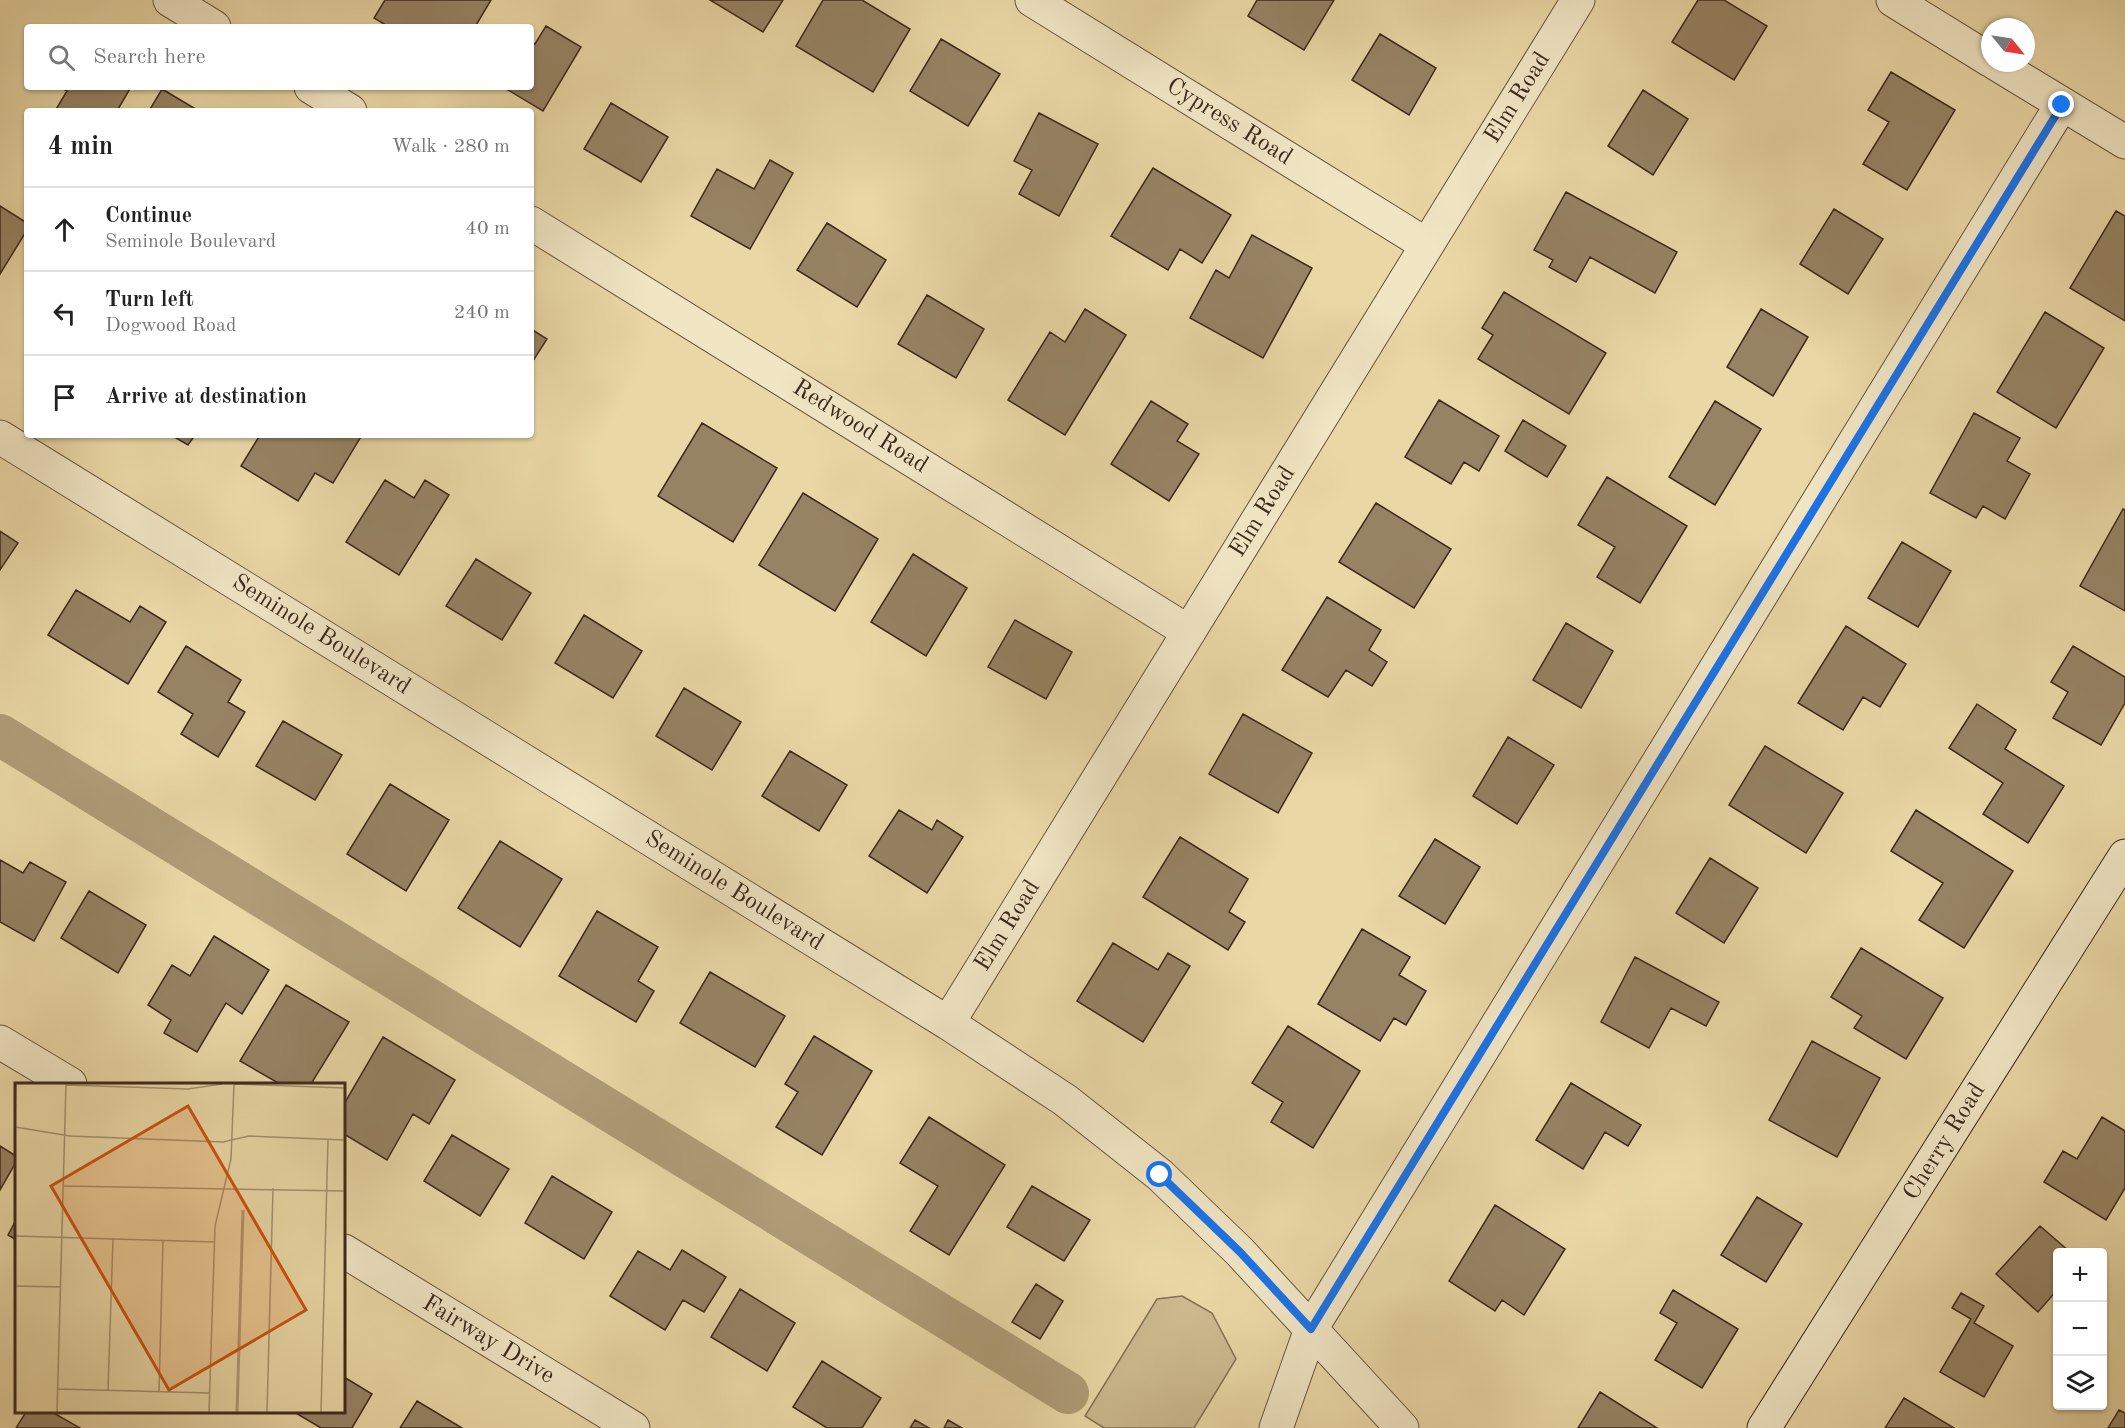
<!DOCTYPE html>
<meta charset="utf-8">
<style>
:root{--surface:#fff;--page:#f6f6f6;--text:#222;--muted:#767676;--line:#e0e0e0}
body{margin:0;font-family:"Old Standard TT",serif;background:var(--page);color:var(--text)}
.controls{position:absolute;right:18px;bottom:18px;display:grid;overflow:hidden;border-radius:6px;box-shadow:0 2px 4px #0004}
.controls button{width:54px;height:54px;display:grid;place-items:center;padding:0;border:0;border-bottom:2px solid var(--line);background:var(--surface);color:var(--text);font:30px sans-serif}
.compass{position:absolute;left:1981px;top:18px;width:54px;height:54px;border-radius:50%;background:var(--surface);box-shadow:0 2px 4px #0004;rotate:120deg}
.stop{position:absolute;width:18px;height:18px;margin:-14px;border:4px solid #1a73e8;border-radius:50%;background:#fff}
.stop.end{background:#1a73e8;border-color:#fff;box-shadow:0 2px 6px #0008}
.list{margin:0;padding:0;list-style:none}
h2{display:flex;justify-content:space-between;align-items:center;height:78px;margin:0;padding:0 24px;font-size:26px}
h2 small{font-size:20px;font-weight:400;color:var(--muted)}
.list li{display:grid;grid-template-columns:39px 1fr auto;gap:18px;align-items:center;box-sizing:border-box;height:84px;padding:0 24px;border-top:2px solid var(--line)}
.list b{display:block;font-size:22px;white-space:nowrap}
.list p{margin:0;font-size:20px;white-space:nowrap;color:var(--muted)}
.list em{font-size:20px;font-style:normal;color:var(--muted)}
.icon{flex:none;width:33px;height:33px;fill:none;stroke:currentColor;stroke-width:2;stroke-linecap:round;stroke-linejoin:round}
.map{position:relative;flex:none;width:2125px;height:1428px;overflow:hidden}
.search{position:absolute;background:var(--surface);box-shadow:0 2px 4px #0004;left:24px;top:24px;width:510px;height:66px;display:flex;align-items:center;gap:15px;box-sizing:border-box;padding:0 21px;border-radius:6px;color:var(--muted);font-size:22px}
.panel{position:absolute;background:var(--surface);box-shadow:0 2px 4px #0004;left:24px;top:108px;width:510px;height:330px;border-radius:6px}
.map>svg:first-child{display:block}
.green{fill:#ccb98e;stroke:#847156;stroke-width:1.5}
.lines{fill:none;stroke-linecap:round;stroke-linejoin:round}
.canal{stroke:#af9c77;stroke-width:42}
.building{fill:#968364;stroke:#3d291e;stroke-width:1.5}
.street-casing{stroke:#685440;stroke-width:35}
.secondary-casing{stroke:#3d291e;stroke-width:35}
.street{stroke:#f1e5c4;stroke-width:33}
.secondary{stroke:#f1e5c4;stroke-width:33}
.route{stroke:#1a73e8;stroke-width:8}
.labels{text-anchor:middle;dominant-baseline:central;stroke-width:4.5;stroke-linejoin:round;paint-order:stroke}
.street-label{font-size:24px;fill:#3d291e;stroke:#f1e5c4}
.inset-river{fill:none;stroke:#af9c77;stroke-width:3}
.inset-road{fill:none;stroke:#a4916f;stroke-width:1.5}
.view{fill:#ce520f;fill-opacity:0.15;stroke:#ce520f;stroke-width:3}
.inset-edge{fill:none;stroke:#3d291e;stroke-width:3}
</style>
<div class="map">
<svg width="2125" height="1428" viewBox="0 0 2125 1428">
<rect width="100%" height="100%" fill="#e9d7a5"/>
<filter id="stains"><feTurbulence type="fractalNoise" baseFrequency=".00333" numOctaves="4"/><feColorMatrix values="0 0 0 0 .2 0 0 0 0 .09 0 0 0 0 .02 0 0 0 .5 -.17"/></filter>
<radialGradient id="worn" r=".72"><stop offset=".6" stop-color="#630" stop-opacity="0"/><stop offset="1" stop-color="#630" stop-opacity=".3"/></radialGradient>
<path class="green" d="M1182 1296 1212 1313 1236 1359 1194 1428H1104L1085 1416 1157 1299Z"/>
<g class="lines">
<path class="canal" d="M0 735 1068 1393"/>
</g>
<path class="building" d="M385 0H491L475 27H389L374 18Z
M710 0H783L763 32Z
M823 0H862L910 29 873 92 796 46Z
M1257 0H1334L1304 50 1248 16Z
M1698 0H1724L1767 26 1734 80 1672 42Z
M546 26 581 47 543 111 503 87H531V41L535 44Z
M1380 34 1436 68 1409 115 1352 80Z
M941 39 1000 74 968 126 910 91Z
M1891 72 1955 110 1907 190 1863 164 1889 122 1868 110Z
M60 87H131L117 111H55L67 91Z
M162 89 199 111H149Z
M1643 90 1688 119 1653 175 1608 146Z
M611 103 668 137 641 182 584 149Z
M1039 113 1098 144 1059 216 1019 194 1032 170 1014 161Z
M770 160 793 173 750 249 691 216 717 169 754 189Z
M1153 168 1231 215 1202 263 1180 249 1168 270 1111 236Z
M1566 192 1677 252 1655 293 1590 257 1576 282 1549 267 1553 260 1534 250Z
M0 206 27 223V230L0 274Z
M1834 209 1883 239 1848 294 1800 264Z
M2116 211 2125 216V321L2070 288Z
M827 223 886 260 857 307 797 270Z
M1252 235 1312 268 1263 358 1190 318 1216 270 1229 278Z
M1504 292 1606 353 1569 414 1478 359 1493 335 1482 328Z
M927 295 984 329 956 378 898 344Z
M1085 309 1126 335 1065 435 1008 400 1050 332 1065 342Z
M1761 309 1808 337 1773 396 1727 367Z
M2045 312 2104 348 2056 428 1997 392Z
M531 329 547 339 531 364Z
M1439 400 1499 436 1479 471 1464 462 1451 484 1405 457Z
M1151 401 1188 424 1177 441 1199 454 1169 501 1111 464Z
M1715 401 1761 429 1715 505 1669 477Z
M1974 413 2020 438 2007 461 2030 474 2005 519 1983 506 1976 518 1930 493Z
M1523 420 1566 446 1547 477 1505 451Z
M702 423 777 468 733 542 658 496Z
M171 435H195L188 445Z
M260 435H362L333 483 315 473 298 501 241 466Z
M1607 477 1687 526 1640 603 1597 577 1615 547 1578 525Z
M385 480 414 498 425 480 449 495 399 575 346 542Z
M803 493 878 539 835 611 759 565Z
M1376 503 1451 549 1414 608 1339 562Z
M2123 509 2125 510V611L2080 586Z
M0 531 18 543 0 570Z
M1902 542 1951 571 1918 627 1868 598Z
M913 554 967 588 926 656 871 622Z
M476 559 531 593 502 640 446 606Z
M76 590 130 622 140 606 166 622 128 684 48 635Z
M1327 597 1381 630 1369 650 1387 662 1372 686 1346 670 1328 697 1282 670Z
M584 615 642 651 613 698 555 663Z
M1015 620 1072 652 1046 699 988 667Z
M1566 623 1613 651 1581 708 1533 680Z
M1846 626 1906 664 1880 707 1863 697 1843 730 1798 703Z
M186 646 241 680 228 702 245 712 218 757 181 734 193 714 158 692Z
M2073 646 2125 677V703L2101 745 2053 718 2068 692 2051 682Z
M684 688 741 722 712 770 656 736Z
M1977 704 2016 730 2005 749 2064 786 2028 843 1983 814 2003 783 1949 748Z
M1243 714 1312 753 1278 813 1209 774Z
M283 721 342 755 315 800 256 766Z
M1508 737 1554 765 1517 824 1473 796Z
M1765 746 1843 793 1806 853 1729 805Z
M790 751 847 785 819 831 762 796Z
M390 784 449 820 406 891 347 854Z
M899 810 932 830 937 820 963 837 927 893 869 856Z
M1916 810 2013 871 1964 948 1919 920 1943 883 1891 851Z
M1180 837 1248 879 1229 912 1245 922 1228 950 1143 897Z
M1435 839 1480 867 1445 924 1399 896Z
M500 841 562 879 520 947 458 908Z
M1710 858 1758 888 1724 943 1676 913Z
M0 860 23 873 30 862 66 882 34 941 0 922Z
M89 891 146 925 118 973 61 938Z
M597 911 658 947 638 981 654 991 636 1022 559 976Z
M1362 929 1410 957 1399 975 1426 991 1406 1025 1394 1018 1380 1041 1318 1004Z
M214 936 269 970 242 1014 226 1003 197 1052 164 1033 171 1020 148 1005 172 965 190 976Z
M1113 943 1158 970 1168 953 1190 966 1143 1042 1077 1001Z
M1861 948 1943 998 1906 1059 1854 1028 1862 1016 1831 997Z
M1635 957 1719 1002 1706 1026 1671 1008 1649 1048 1601 1022Z
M710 972 785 1016 755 1067 680 1023Z
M286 985 349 1022 311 1084H280L240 1061Z
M1288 1026 1360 1071 1313 1148 1271 1122 1283 1102 1252 1083Z
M814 1036 872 1071 822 1155 776 1127 798 1092 785 1084Z
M383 1037 455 1080 429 1124 413 1114 387 1160 344 1134V1104Z
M1812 1041 1880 1078 1837 1157 1769 1120Z
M1571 1083 1641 1125 1628 1146 1605 1132 1583 1169 1536 1140Z
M929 1117 1005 1165 949 1255 910 1231 938 1186 900 1163Z
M2102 1117 2125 1131V1188L2106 1220 2044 1182 2063 1151 2077 1159Z
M452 1135 509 1169 480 1216 424 1181Z
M0 1146 16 1156V1162L0 1190Z
M552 1176 612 1212 584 1259 525 1223Z
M1032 1186 1090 1220 1064 1261 1007 1227Z
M1757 1197 1802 1224 1766 1282 1721 1255Z
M1495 1205 1565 1249 1524 1315 1502 1300 1495 1311 1449 1281Z
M16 1220V1240L8 1235Z
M2040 1226 2070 1252H2058V1289L2038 1312 1996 1274Z
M682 1250 726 1277 704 1312 683 1300 665 1330 610 1296 638 1251 670 1270Z
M1036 1284 1063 1301 1040 1339 1012 1322Z
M740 1289 795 1323 767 1371 711 1337Z
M1673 1290 1738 1329 1702 1388 1655 1360 1677 1323 1660 1313Z
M1961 1293 1984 1306 1974 1323 2013 1346 1984 1397 1940 1372 1971 1319 1952 1308Z
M822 1361 881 1398 862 1428H827L793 1407Z
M344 1377 372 1394 352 1428H321L294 1412H344Z
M1600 1392 1657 1428H1578Z
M1904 1398 1954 1428H1885Z
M417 1401 462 1428H400Z
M2119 1410 2125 1413V1428H2108Z
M26 1412H52L80 1428H16Z
M915 1420 929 1428H910Z
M948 1420 962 1428H944Z"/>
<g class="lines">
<defs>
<path id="street" d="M170 0 214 27
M1032 0 1427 245
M1893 0 1990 60
M1995 63 2125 142
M311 87 350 111
M531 223 1189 632
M0 437 948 1023 1065 1100 1160 1175 1240 1252 1402 1428
M948 1023 1578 0
M0 1042 70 1084
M344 1251 633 1428
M1276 1428 1311 1329 2062 104"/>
<path id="secondary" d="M1764 1428 2125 856"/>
</defs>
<use href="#street" class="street-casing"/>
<use href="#secondary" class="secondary-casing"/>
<use href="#street" class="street"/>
<use href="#secondary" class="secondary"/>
</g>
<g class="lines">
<path class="route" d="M1160 1175 1240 1252 1311 1329 2062 105"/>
</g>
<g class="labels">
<g class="street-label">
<text transform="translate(1518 98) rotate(-58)">Elm Road</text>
<text transform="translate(1229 122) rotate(32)">Cypress Road</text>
<text transform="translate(860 427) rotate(32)">Redwood Road</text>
<text transform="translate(1263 512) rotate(-58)">Elm Road</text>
<text transform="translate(321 635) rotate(32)">Seminole Boulevard</text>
<text transform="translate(734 891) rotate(32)">Seminole Boulevard</text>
<text transform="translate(1008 926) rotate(-58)">Elm Road</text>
<text transform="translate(1945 1142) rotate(-58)">Cherry Road</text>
<text transform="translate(488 1340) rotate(31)">Fairway Drive</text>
</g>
</g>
<g transform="translate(15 1083)">
<rect width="330" height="330" fill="#e9d7a5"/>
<path class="inset-river" d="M222 329 228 127"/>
<path class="inset-road" d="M219 1 330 5M51 2 173 6 207 1M0 38 1 1M0 44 55 53 208 59 234 53 330 57M49 103 330 108M0 153 199 159M0 203 46 204M43 306 195 310M93 307 98 156M144 309 148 157M42 329 51 1M194 329 200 143 216 76 219 1M252 329 258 105M306 329 313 56"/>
<path class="view" d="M173 23 291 227 154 307 36 103Z"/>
<rect width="330" height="330" class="inset-edge"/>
</g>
<rect width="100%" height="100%" filter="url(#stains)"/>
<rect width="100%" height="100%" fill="url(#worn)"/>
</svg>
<div class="controls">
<button>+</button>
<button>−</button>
<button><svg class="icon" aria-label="layers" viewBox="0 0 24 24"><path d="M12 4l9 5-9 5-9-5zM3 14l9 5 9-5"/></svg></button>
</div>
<svg class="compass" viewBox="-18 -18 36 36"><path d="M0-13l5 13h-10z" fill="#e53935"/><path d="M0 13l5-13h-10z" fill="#767676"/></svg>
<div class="stop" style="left:1160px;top:1175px"></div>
<div class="stop end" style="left:2062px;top:105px"></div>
<div class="search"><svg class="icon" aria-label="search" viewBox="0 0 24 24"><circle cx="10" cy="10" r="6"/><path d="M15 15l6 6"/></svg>Search here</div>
<section class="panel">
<h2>4 min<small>Walk · 280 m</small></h2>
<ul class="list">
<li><svg class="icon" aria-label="ahead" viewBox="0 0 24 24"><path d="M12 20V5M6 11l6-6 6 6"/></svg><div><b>Continue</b><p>Seminole Boulevard</p></div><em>40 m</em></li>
<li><svg class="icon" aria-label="left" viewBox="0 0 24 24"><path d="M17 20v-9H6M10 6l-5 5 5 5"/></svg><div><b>Turn left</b><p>Dogwood Road</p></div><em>240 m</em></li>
<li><svg class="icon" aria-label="arrive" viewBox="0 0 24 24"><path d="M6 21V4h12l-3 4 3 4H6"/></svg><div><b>Arrive at destination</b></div></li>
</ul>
</section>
</div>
